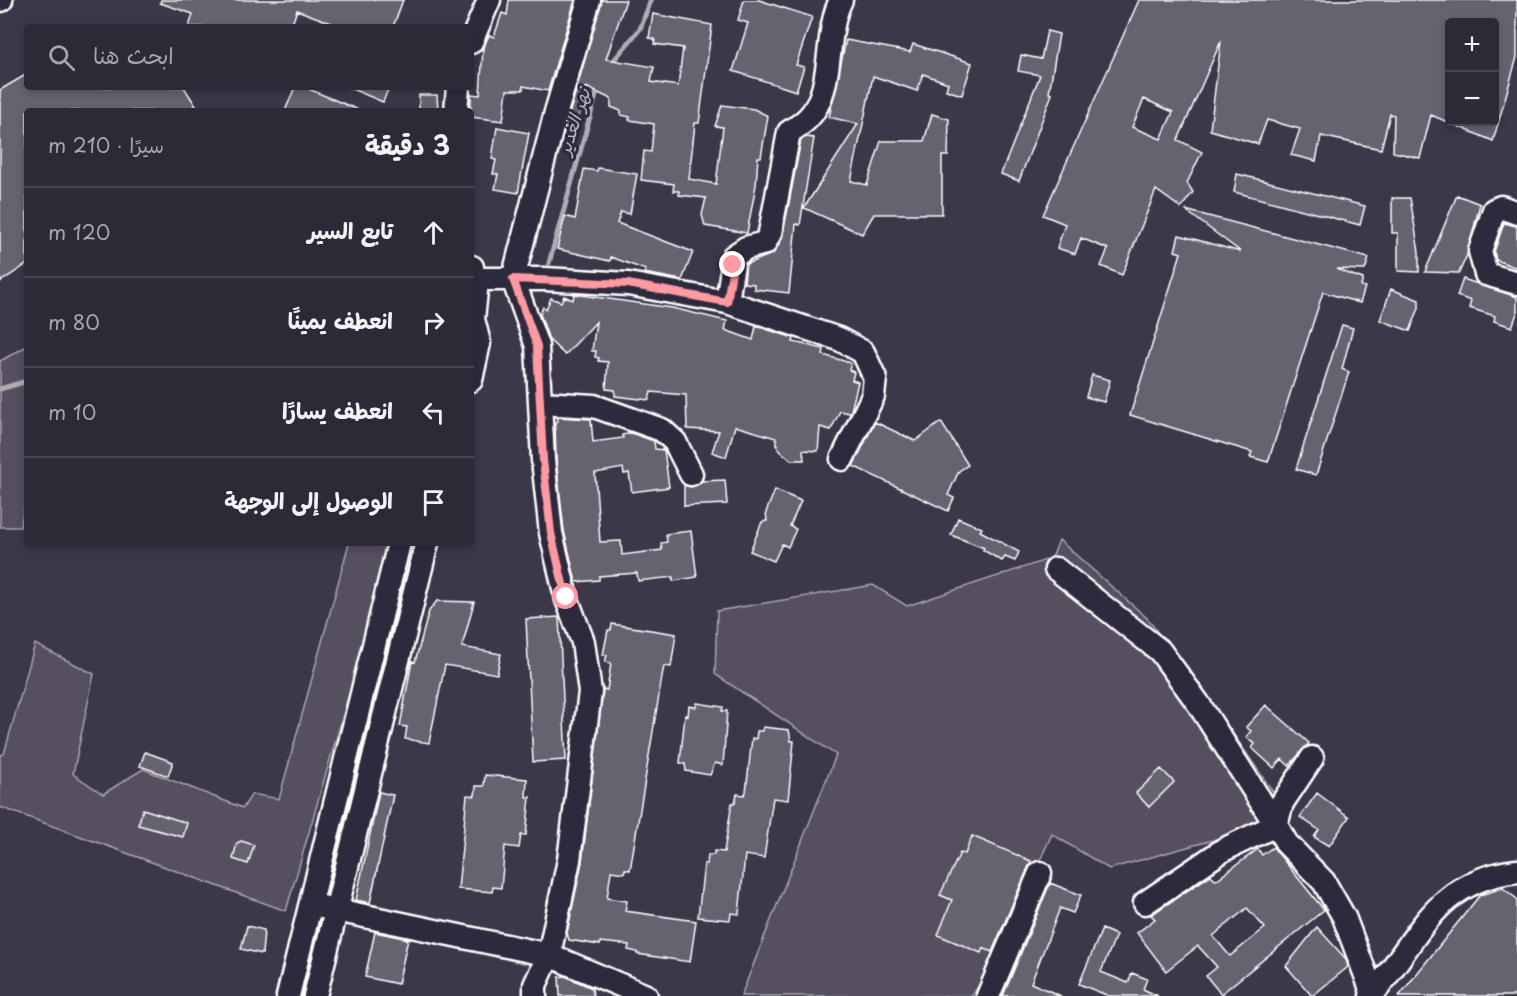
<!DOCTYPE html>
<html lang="ar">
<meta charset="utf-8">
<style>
:root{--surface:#2d2937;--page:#393542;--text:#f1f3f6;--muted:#a7a6ad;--line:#484552}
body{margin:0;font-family:"Playpen Sans","Playpen Sans Arabic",sans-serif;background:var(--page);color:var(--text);direction:rtl}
.controls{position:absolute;right:18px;top:18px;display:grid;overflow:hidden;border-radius:6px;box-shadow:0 3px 9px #0003}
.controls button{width:54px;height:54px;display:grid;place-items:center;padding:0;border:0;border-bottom:2px solid var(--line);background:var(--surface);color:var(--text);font:30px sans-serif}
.stop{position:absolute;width:18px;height:18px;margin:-14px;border:4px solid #ff9aa2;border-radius:50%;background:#fff}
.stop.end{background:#ff9aa2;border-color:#fff;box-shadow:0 2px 6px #0008}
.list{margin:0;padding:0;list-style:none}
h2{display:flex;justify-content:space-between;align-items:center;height:78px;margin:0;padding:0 24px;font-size:26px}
h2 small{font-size:20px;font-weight:400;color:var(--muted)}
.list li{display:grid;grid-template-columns:39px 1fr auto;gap:18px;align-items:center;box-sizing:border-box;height:90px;padding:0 24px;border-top:2px solid var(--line)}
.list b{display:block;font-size:22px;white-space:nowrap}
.list em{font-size:20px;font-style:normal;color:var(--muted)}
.icon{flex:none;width:33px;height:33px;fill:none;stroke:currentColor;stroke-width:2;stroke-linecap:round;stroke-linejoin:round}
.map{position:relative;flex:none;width:1517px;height:996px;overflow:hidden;direction:ltr}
.search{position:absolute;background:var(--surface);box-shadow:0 3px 9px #0003;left:24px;top:24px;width:450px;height:66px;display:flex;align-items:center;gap:15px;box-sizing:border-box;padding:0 21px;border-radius:6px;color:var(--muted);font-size:22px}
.panel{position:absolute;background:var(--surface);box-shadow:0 3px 9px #0003;left:24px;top:108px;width:450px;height:438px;border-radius:6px;direction:rtl}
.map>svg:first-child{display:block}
.green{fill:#555060;stroke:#aaa8b0;stroke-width:1.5}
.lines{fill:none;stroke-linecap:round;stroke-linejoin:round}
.stream{stroke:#afadb4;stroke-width:5}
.building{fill:#666270;stroke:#fff;stroke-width:1.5;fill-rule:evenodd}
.minor-casing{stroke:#fff;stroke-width:27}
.minor{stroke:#2f2a3d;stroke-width:22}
.route{stroke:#ff9aa2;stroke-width:8}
.labels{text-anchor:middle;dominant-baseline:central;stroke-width:6;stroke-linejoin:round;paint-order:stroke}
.water-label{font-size:18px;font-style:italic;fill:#b5b4ba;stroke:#2f2a3d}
</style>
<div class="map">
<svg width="1517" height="996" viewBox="0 0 1517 996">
<rect width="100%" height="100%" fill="#3c3749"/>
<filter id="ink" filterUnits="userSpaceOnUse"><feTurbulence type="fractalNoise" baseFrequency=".0167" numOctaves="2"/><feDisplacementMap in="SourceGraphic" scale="12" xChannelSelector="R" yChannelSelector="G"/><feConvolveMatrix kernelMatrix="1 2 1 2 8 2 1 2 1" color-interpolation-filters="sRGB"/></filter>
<g filter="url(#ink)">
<path class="green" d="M27 346V496L20 527H0V361Z
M1059 540 1147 618 1223 719 1291 818 1109 869 1052 834 994 962 972 996H741L836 755 715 674 717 611 873 585 907 606 1052 558Z
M349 543H393L286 911 0 807V755L4 754 35 644 94 674 73 774 103 794 143 769 243 808 252 794 279 799Z"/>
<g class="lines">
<path class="stream" d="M609 66 640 29 651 0
M549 263 598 88
M0 389 27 381"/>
</g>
<path class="building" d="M161 0H403L393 27H342L297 10 291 27H189L193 14 160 3Z
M509 0H575L548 91 523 86V90H507L503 121 471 117V94L480 95 483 49 489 35 494 37 502 13 507 15Z
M602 0H626L606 59 654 67 651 82 678 86 683 48 654 44 655 39 649 38 653 14 712 25 699 123H695L689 179 716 184 723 127 715 126 722 105 754 109 768 116 761 157H758L756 185 747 233 705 226 702 215 706 198 679 195V191H673L674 184 641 180 644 151 651 152 654 124 629 120 630 117 621 115V111L611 107V99L586 87 576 128 566 125Z
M744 0H759L812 17 796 65 804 67 796 91 733 71 748 23 738 20Z
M1139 0H1517V57L1493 141 1431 115 1420 158 1393 152 1394 115 1390 114 1381 149 1321 136 1316 161 1291 155 1300 129 1267 120 1258 144 1210 130 1221 41 1178 140 1202 152 1187 183 1193 192 1181 208 1156 190 1122 275 1101 266 1108 249 1081 238 1075 254 1057 248 1065 224 1043 215ZM1449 22H1494V121L1498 122H1449ZM1144 99 1173 112 1161 139 1132 127Z
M1047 31 1059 34 1049 93 1052 94 1019 181 1001 174 1040 75 1018 71 1021 55 1041 59Z
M846 40 910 52 913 44 972 63 962 95 946 90 948 83 923 74 917 91 873 76 851 181 867 185 881 141H924L932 114 949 119 948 156H942V214H874L862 234 804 208 858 124 829 117Z
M27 74V87H184L199 111H27V264L0 282V90Z
M295 87H304L361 111H285Z
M347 87H389L383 102Z
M419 95H437L438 111H419Z
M497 127 529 133 518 193 495 189 498 174H493L496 160 492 159Z
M806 137 814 138 800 225 796 224 789 293 754 289V284L744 283 746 264 773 254 782 239 801 140Z
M598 168 637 174 630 214 621 212 617 223 693 252 682 280 644 273 646 270 611 257 610 261 557 249 565 216 575 219 584 169 597 171Z
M1237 174 1365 206 1360 225 1234 192Z
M1457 195 1480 204 1467 255 1459 273 1425 272Z
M1392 198H1410L1419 252V272L1398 271V233H1392Z
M1185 210 1369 258 1365 270 1336 269 1363 279 1361 286 1365 287 1360 303 1323 292 1268 462 1250 457 1252 452 1130 415 1181 253 1175 251 1179 235 1241 252Z
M1504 223 1517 226V268L1496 260 1494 252Z
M1463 279 1517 297V313L1512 327 1494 321 1495 316 1469 308 1471 301 1457 296Z
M1391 289 1419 300V308L1410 331 1380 320Z
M574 294 672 308 727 321 725 330 753 340 756 326 794 338 793 342 824 349 823 355 851 363 849 370 854 372 852 380 858 382 851 411 849 413 840 411 831 430 820 427 818 451 803 450 804 460H791L778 449 776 438 735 426 726 457 712 452 719 431 687 429 686 395 651 392 649 400 615 396V390L606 389 608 362 598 361 599 358 595 357 596 351H592L596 322 565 355 549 340 540 314 543 307 546 309 551 298 561 302 564 296 573 300Z
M1342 325 1353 328 1342 369 1349 372 1316 475 1296 469Z
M1092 375 1110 380 1104 402 1086 397Z
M557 417 591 419 593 442 623 438 622 435 631 433 654 441 655 449 664 450 669 487 632 492 629 473 624 474 623 468 595 473 600 542 621 541 622 555 662 550 661 543 667 542 666 534 691 531 697 577 673 581V577L638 581 637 573 599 576V580L576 582 564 531 556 459 555 422 558 421Z
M875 422 915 441 941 422 968 465 959 471 948 495 954 498 948 511 853 466Z
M725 480 727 504 684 506V485L691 487 702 481Z
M775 490 801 501 790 526 796 529 788 547 782 544 774 561 750 551 762 522 767 521 766 512Z
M958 518 982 528 980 531 1019 552 1015 561 1005 557 1002 561 983 550 984 548 951 535Z
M437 601 474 602 462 647 501 654 497 674 445 665 429 743 405 739 407 727 400 726 412 661 415 662 429 611Z
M559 617 566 760 533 762 526 619Z
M612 624 676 634 671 667 664 666 663 671 630 870 625 869 624 873 611 871 607 898 627 901 625 911 696 921 690 962 637 954V952L628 950 629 945 600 942V945L569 940 567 933 582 862 603 689 607 690 611 663 605 662 607 655H603L608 630H611Z
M697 703 723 707 722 711H727L723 765 715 763 710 775 686 771 685 764 680 763 685 715 688 716 689 706 696 707Z
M1266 705 1309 743 1289 766 1282 759 1274 768 1252 748 1255 744 1246 737 1251 731 1246 727Z
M763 727 789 730 791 741H794L788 800 773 798 764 858 745 855 739 914 731 913 730 920 698 917 704 864H707L708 855H714V851L724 852 732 803H735L737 794 744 795 746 792 752 738 756 739 757 731H762Z
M145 752 173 762 168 776 140 766Z
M1161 769 1174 782 1149 807 1136 793Z
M485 775 527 779 526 797H530L526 835H521L519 848 505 846 501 888 493 887 492 892 458 889 467 795 475 796 476 786H484Z
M379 792 393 795 370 903 356 900Z
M1317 793 1349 817 1329 846 1314 837 1319 830 1300 817Z
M143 809 187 823 183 837 138 825Z
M972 836 1031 861 992 952 983 948 981 953 938 935 952 900 940 895 960 853 965 854Z
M241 841 254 845 248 864 233 859 237 843Z
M1273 847 1324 910 1221 994 1206 976 1217 967 1198 946 1166 971 1137 933 1155 919 1151 915 1211 875 1216 880 1258 849 1262 855ZM1247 908 1265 928 1230 956 1213 936Z
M1050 883 1081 895 1073 913 1060 908 1031 983 1061 996H1003Z
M1503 888 1517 899V996H1399L1480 895Z
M247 926 264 930 262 954 241 949Z
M1317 927 1346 959 1348 967 1312 996 1286 966Z
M1102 929 1116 935 1101 972 1128 983 1132 973 1147 979 1143 989 1158 996H1109L1079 984Z
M375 932 408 939 398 984 365 977Z
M565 976 592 988 593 996H560L559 977Z"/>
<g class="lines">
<defs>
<path id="minor" d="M0 0H1
M471 42 489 0
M456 111 458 87
M1517 213 1501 207 1494 210 1480 251 1486 274 1517 283
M475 279H545L628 284 727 302 839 339 863 352 875 378 873 396 842 459
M727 302 734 256 746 248 765 243 770 233 789 132C796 128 803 123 808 118 835 91 824 32 841 0
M471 380 479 343 473 319 476 291 472 267
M541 403 594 406 662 430 675 442 691 474
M1056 569 1160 651 1198 703 1276 825
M1276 825 1282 803 1312 758
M1145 903 1223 850 1276 825 1287 844 1324 882 1344 917 1373 994
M322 907 549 955 646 996
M288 996 399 543
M315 996 427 543
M535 996V985L549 955 569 860 590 692 583 642 566 597 551 533 543 460 537 346 513 279 556 112 589 0
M988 996 1040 873
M1371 996C1418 941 1434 880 1517 871"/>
</defs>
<use href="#minor" class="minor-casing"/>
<use href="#minor" class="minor"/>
</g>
</g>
<g class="lines" filter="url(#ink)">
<path class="route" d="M566 597 551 533 543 460 537 346 513 279 628 284 727 302 733 265"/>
</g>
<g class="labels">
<g class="water-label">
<text transform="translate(573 121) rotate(-72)">نهر الغدير</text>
</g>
</g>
</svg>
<div class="controls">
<button>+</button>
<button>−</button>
</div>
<div class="stop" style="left:566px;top:597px"></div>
<div class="stop end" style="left:733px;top:265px"></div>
<div class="search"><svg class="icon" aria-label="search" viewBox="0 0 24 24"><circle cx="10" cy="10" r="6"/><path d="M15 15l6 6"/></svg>ابحث هنا</div>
<section class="panel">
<h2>3 دقيقة<small>سيرًا · 210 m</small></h2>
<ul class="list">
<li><svg class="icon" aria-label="ahead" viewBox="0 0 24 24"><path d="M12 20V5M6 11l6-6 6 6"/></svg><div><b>تابع السير</b></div><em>120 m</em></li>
<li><svg class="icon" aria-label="right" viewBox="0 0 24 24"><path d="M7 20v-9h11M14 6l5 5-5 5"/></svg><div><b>انعطف يمينًا</b></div><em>80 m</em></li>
<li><svg class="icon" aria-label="left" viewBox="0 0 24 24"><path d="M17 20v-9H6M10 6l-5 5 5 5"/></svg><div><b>انعطف يسارًا</b></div><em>10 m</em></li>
<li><svg class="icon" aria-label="arrive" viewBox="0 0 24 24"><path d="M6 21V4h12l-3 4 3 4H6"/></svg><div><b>الوصول إلى الوجهة</b></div></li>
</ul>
</section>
</div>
